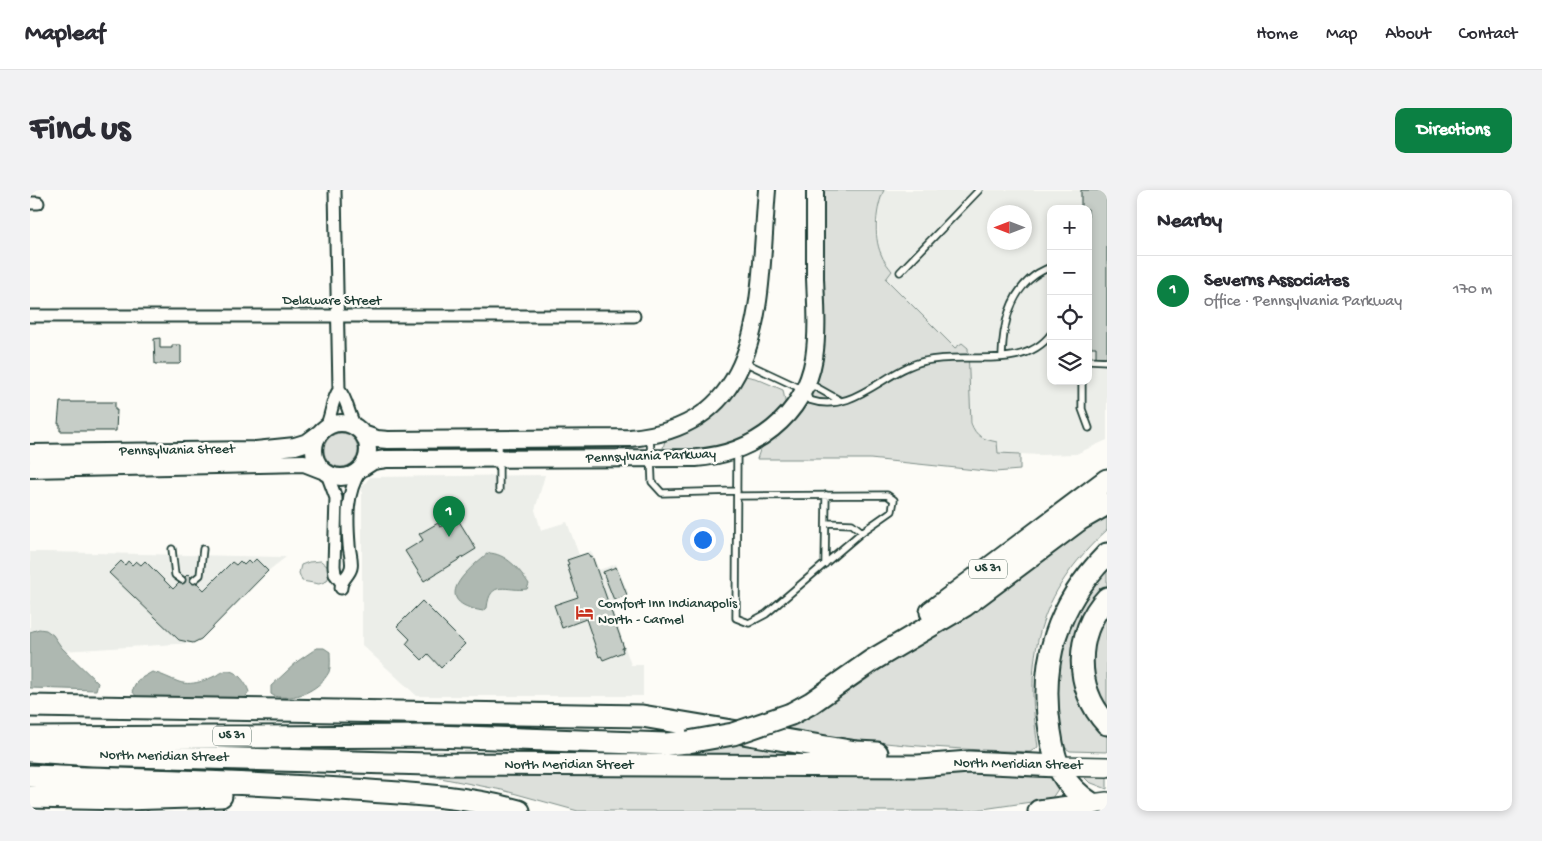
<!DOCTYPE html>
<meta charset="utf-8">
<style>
:root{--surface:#fff;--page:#f2f2f3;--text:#2b2b33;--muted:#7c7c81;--line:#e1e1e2;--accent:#0b8043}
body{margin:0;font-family:"Gochi Hand",sans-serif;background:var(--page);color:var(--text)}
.controls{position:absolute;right:15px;top:15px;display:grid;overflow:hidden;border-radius:10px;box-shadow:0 2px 8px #0003}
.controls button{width:45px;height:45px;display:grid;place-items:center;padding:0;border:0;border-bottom:1px solid var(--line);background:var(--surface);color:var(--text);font:25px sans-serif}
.compass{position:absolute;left:957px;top:15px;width:45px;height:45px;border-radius:50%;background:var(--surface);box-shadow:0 2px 8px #0003;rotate:270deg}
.you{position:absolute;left:672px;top:349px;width:18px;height:18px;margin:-12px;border:4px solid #fff;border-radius:50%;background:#1a73e8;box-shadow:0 0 0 8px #1a73e833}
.badge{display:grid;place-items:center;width:32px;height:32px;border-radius:50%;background:var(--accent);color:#fff;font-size:16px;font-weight:700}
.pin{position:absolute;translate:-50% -41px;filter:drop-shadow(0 1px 2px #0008)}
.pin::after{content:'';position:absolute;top:26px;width:18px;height:15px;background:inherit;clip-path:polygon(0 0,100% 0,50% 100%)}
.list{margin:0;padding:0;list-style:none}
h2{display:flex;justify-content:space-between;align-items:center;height:65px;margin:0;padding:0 20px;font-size:21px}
h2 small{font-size:16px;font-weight:400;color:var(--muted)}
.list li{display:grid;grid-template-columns:32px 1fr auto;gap:15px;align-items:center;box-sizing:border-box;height:70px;padding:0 20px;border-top:1px solid var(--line)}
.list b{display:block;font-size:19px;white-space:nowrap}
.list p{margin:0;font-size:16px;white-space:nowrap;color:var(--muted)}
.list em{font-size:16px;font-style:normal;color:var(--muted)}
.icon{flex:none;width:28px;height:28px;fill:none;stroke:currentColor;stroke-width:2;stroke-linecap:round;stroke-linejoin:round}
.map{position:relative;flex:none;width:1077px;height:621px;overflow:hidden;border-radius:10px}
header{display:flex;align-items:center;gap:30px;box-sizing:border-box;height:70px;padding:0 25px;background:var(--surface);border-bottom:1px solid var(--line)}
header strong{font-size:24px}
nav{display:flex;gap:28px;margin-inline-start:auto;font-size:18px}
.intro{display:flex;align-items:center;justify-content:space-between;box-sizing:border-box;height:120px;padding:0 30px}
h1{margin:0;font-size:35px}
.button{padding:12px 22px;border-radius:10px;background:var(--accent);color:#fff;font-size:18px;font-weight:700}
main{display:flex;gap:30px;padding:0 30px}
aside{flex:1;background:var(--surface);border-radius:10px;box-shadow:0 2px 8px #0003}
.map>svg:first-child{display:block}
.built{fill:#eceee9;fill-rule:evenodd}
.green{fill:#dde0db;stroke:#7e8e88}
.water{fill:#aeb8b1;stroke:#75877f}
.building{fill:#c6cdc7;stroke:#1f3d34}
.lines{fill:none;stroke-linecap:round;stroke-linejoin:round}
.lane-casing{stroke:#1f3d34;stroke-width:9}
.street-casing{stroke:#1f3d34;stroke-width:15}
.secondary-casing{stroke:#1f3d34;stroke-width:20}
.primary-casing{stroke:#1f3d34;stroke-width:22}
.highway-casing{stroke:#1f3d34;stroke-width:25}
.lane{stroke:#fdfcf7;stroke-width:5.5}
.street{stroke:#fdfcf7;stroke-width:11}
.secondary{stroke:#fdfcf7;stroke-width:16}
.primary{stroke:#fdfcf7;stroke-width:19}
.highway{stroke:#fdfcf7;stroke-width:21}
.highway-bridge-casing{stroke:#1f3d34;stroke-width:25;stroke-linecap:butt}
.highway-bridge{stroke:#fdfcf7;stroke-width:21}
.labels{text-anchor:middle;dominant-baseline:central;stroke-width:5;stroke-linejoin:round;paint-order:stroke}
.shield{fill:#fdfcf7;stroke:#62766e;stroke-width:1}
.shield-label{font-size:12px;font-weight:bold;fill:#1f3d34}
.street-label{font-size:14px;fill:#1f3d34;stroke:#fdfcf7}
.poi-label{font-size:14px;fill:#1f3d34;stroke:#fdfcf7;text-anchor:start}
</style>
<header>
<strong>Mapleaf</strong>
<nav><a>Home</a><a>Map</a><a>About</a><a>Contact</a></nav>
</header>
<div class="intro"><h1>Find us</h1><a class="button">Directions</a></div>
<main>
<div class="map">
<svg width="1077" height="621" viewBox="0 0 1077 621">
<rect width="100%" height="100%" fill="#fdfcf7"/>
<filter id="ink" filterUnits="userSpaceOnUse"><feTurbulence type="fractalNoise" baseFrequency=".02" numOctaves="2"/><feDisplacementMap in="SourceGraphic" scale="10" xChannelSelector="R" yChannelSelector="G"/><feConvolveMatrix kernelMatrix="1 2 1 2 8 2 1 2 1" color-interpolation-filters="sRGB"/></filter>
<g filter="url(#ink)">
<path class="built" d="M854 0H1077V250L1046 264 1010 265 968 263 967 252 953 249 945 244 925 158 856 88 862 81 850 64 848 51V26L850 9ZM1021 19H1058V191H1021ZM964 22H994V52H964Z
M515 285 505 320 511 340 537 332 549 365 561 361 569 380 586 374 599 405 580 413 601 475H613V506H387L332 455V297L340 287Z
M0 362H17L256 367 238 381 171 449 163 453 0 463Z"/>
<path class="green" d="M792 0H854C846 17 843 46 851 64 853 70 858 76 862 81L856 89 925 158 932 153 938 158 941 233C946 247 953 249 967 252L968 263 990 264V280L965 282 840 269H727L730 260 768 223 790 170Z
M715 186 725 188 753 200 756 216 726 245 692 259 638 261 633 258 636 247Z
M294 260a17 17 0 1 1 34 0a17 17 0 1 1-34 0Z
M1077 325V340C1007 404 994 466 1008 557L1000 562C916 559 833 554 750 538 800 518 841 486 885 455 948 410 1011 364 1077 325Z
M291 371 299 378 300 383 297 391 289 394 272 391 269 383 271 375 279 372Z
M1077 377V397L1053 431 1069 536 1077 545V562L1040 561C1030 556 1031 544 1029 534 1024 495 1028 449 1049 415 1057 402 1068 390 1077 377Z
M1077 424V522C1057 488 1057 457 1077 424Z
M718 550 783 563 643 564Z
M895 582 1017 585 1022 586 1028 599 1022 608 1015 610 939 621H548L472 600 390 584Z
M1052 585 1077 586V599L1059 592Z"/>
<path class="water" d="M458 363C476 363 490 380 499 394L497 399C477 402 460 388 457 418L453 421C399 412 436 381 458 363Z
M9 439 16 440 23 445 32 458 68 493 66 500 0 498V442Z
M287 458H294L300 462C300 468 301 477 299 482 289 501 264 511 244 506L241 504V496L268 471Z
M195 481C206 479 216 492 219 502L215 508H113L107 507 102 501 108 490 122 482C132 484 140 489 149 492 164 497 181 488 195 481Z"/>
<path class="building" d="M1051 0H1077V167H1066V157H1058V19H1051Z
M130 148V158H142V155H151V172L149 174H125L124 149Z
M30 212H85V220H87L86 241H30V234H28Z
M427 328 446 359 394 391 375 361 393 350 389 344 408 333 410 337Z
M558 363 560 367 562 366 594 458H592L593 462 573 470 571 466 569 467 556 429 532 438 524 415 548 407 537 375 539 374 537 370Z
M226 369 238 381 171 449 163 453 149 450 79 383 91 371 95 375 98 371 102 375 106 371 111 375 115 371 143 399 158 384 174 400 202 372 206 375 210 371 214 375 218 371 221 374Z
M586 377 597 405 584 410 573 382Z
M392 411 435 454 411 478 398 464 392 470 376 454 380 449 367 436Z"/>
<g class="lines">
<defs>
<path id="lane" d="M870 82 949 0
M972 166C973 130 982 91 1021 77
M1058 170 1077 171
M714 172 776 201 779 210C824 225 854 180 895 171 936 161 993 182 1021 144
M1052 191V219L1059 238
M778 200 784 196 809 210
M620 245 622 292 632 303 707 301
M469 249V300
M707 306 857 305 864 310 862 321 832 342 736 424 719 433 706 428 707 260
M796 333 822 334 832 342
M142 359 145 385 152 390
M795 374 796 305
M164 390 170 385 173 359"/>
<path id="street" d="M0 13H8
M0 126H604
M309 200C318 210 318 226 326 237
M295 239C302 226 301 211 309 200L305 0
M297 284 306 308 304 376 305 384 311 392
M311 398C311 389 319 386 321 378 323 371 319 361 319 354 317 328 316 303 330 281"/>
<path id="secondary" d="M284 260a27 27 0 1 1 54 0a27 27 0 1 1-54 0Z
M333 244 347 249 358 250 600 248C739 236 728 105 737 0
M0 263 226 260 265 256 278 252 290 243
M332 278 343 271 356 269 666 268C723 264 774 227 784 168 788 142 786 114 785 88 785 59 785 29 785 0
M0 279 274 273 292 280"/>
<path id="primary" d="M1027 576 1077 577
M1062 614 1077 612"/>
<path id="highway" d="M1077 408C1044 443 1044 499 1077 534
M901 422 1077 290
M0 516 612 526 826 562 847 563
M761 524 781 513 841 471 934 416 1049 330 1077 314
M0 548 403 546 636 554 658 552
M0 561 63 565 399 574 888 576 939 572 1027 576
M0 586C108 590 217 592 325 600 381 604 435 606 489 621
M0 607 95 609 191 606
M1062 614C1032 594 1025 576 1020 541 1009 471 1027 415 1077 364
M1009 621 1062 614"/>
</defs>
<use href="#lane" class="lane-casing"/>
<use href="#street" class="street-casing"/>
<use href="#secondary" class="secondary-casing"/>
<use href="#primary" class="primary-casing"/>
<use href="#highway" class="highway-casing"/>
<use href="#lane" class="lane"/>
<use href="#street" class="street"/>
<use href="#secondary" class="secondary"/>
<use href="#primary" class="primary"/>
<use href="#highway" class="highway"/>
<defs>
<path id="highway-bridge" d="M658 552 703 544 761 524"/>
</defs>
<use href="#highway-bridge" class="highway-bridge-casing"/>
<use href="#highway-bridge" class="highway-bridge"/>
</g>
</g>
<defs>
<symbol id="hotel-bare" viewBox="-9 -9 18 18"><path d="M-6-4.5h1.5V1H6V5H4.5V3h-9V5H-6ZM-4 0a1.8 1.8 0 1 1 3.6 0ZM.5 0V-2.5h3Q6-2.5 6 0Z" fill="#c8321e" stroke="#fdfcf7" stroke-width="2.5" paint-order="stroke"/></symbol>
</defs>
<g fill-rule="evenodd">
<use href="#hotel-bare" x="542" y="410" width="25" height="25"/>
</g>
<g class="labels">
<g class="shield">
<rect x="939" y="369.5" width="38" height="19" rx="4"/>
<rect x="183" y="536.5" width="38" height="19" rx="4"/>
</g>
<g class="shield-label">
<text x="958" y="379">US 31</text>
<text x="202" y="546">US 31</text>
</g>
<g class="street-label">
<text x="302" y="111">Delaware Street</text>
<text transform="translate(147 261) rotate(-1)">Pennsylvania Street</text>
<text transform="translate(621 267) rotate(-2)">Pennsylvania Parkway</text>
<text transform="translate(134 567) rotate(1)">North Meridian Street</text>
<text x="539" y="575">North Meridian Street</text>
<text transform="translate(988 575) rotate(1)">North Meridian Street</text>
</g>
<g class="poi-label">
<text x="568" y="414">Comfort Inn Indianapolis<tspan x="568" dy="16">North - Carmel</tspan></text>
</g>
</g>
</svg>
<div class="controls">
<button>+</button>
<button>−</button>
<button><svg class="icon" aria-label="locate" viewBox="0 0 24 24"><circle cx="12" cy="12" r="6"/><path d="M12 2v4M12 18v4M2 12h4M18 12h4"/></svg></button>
<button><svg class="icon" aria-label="layers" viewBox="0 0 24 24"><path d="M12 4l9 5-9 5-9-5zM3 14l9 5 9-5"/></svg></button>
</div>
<svg class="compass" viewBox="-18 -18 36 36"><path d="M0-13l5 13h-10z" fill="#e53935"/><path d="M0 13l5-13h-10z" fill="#7c7c81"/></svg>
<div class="you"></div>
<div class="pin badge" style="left:419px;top:347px">1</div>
</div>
<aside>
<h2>Nearby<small></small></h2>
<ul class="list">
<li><span class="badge">1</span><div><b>Severns Associates</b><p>Office · Pennsylvania Parkway</p></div><em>170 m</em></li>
</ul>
</aside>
</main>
